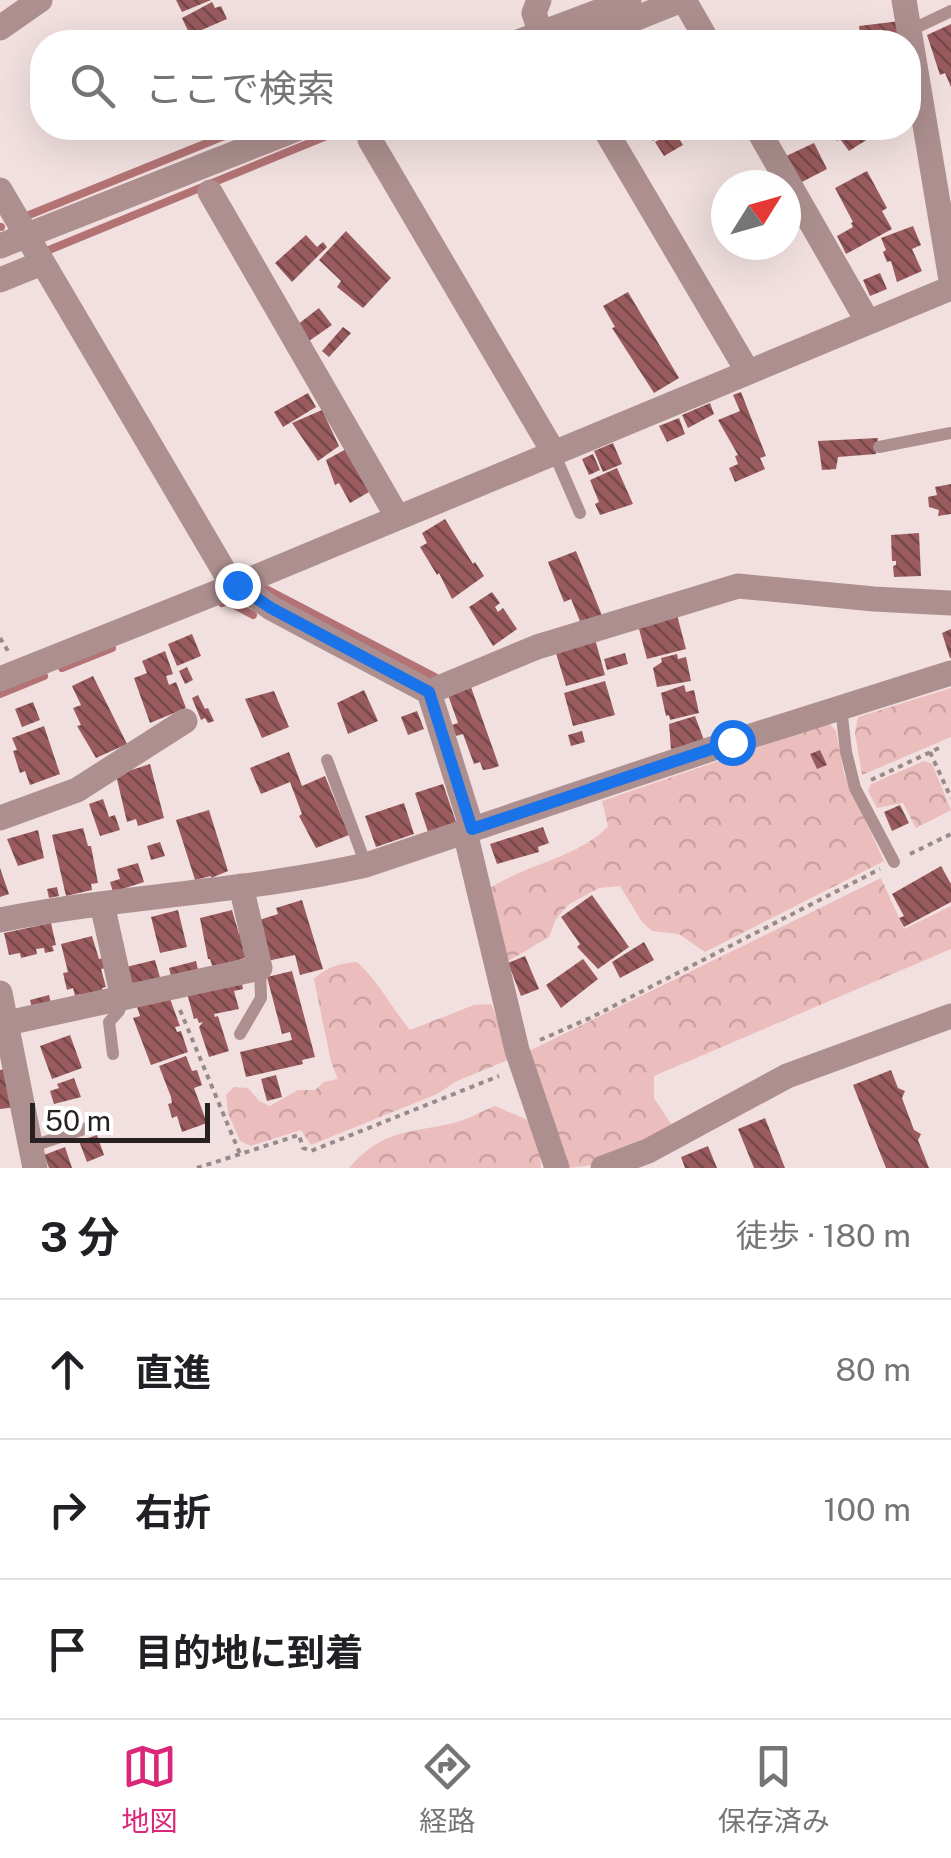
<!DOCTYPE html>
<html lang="ja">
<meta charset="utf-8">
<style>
:root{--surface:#fff;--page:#f2f2f2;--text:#202124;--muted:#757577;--line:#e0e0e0;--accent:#db2777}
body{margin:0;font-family:"Public Sans","Noto Sans JP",sans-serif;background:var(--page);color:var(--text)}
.compass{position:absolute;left:711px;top:170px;width:90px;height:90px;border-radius:50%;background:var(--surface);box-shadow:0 10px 40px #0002;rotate:53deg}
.scale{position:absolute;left:30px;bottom:25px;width:180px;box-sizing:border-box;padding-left:10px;border:5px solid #272121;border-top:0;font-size:28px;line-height:35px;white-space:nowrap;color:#272121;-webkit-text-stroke:8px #fff;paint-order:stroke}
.stop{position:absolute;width:30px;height:30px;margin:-22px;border:8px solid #1a73e8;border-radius:50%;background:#fff}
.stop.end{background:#1a73e8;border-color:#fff;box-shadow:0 2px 10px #0008}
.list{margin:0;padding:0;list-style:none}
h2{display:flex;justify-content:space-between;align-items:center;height:130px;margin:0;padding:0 40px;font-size:42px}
h2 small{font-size:32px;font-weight:400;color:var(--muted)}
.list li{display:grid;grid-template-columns:65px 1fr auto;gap:30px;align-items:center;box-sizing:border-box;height:140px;padding:0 40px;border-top:2px solid var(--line)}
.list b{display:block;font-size:38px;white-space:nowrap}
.list em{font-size:32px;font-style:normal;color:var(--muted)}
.icon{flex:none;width:55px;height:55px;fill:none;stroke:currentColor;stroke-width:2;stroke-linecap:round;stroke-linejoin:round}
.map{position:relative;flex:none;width:951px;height:1168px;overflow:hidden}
.search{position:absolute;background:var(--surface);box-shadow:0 10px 40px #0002;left:30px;right:30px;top:30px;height:110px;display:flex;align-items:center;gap:25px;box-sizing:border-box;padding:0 35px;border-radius:40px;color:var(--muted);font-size:38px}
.sheet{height:550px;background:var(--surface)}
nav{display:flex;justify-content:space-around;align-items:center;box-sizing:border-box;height:140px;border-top:2px solid var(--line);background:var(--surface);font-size:28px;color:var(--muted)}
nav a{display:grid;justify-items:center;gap:5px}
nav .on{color:var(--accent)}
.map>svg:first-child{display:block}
.forest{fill:url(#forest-crowns)}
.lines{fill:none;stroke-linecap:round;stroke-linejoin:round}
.stream{stroke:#b37375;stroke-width:8}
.building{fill:url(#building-back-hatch)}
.path{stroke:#978a8a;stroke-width:4;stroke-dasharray:5 5;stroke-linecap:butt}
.service{stroke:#ad8f8f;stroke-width:12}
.minor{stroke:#ad8f8f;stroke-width:25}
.route{stroke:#1a73e8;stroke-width:12}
</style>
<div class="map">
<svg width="951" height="1168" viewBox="0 0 951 1168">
<defs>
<pattern id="forest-crowns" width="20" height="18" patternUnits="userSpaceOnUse" patternTransform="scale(2.5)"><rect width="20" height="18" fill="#ebbdbd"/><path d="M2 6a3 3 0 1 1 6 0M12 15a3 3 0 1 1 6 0" fill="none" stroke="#caa2a2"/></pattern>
<pattern id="building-back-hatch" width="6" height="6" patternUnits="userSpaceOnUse" patternTransform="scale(2.5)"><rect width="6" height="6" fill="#995b5d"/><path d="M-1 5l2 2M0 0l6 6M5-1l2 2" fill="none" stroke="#764748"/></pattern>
</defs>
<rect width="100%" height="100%" fill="#f2e0e0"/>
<path class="forest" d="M951 688V737L862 775 855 733 858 717Z
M829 723 836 731 844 774 884 861 705 952 679 934 652 931 642 922 620 886 599 888 568 905 556 919 549 937 508 961 486 891C523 864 580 858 608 826L602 801Z
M924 761 932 764 951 810 916 828 903 803 877 808 868 791 871 784Z
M881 878 904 929 951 906V949L654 1076V1098L675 1130C638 1148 605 1168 563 1168L525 1053Z
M357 962C379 982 391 1007 410 1030L474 1005 491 1004 503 1032 508 1060 457 1081 437 1094 311 1145 301 1130 251 1146 240 1141 228 1113 226 1095 234 1087 248 1088 259 1101 270 1106 298 1090H315L324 1082 338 1079 331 1062 314 979C327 967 339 963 357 962Z
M495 1106 530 1121 539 1144 541 1168H349C381 1131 405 1133 450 1124 465 1121 480 1112 495 1106Z"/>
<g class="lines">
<path class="stream" d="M29 215 244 128
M0 227H1
M49 250 346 128
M264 588 435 677
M222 603 227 601 253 615
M62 668 112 648
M0 694 44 676"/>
</g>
<path class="building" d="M176 0H211L182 12Z
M212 2 215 8 221 6 227 19 190 35 182 18Z
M900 21 902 39 866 42 860 35 859 26Z
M951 24V87L945 73 940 75 927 35Z
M646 128H676L653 141Z
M682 128H710L690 139Z
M833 128H871L864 132 868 139 849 151 840 139 837 141 831 132Z
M674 131 683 145 664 156 655 142Z
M814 143 827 169 798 184 784 157Z
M867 171 887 208 882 211 892 229 846 254 837 236 853 227 851 223 853 222 835 188Z
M913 226 921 245 912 249 922 271 897 282 891 261 887 262 883 252 886 250 881 238Z
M346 231 391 278 363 308 337 287 341 281 319 260Z
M306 235 317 247 323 242 327 247 292 282 275 263Z
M880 273 887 289 870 296 863 280Z
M628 292 679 378 654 393 612 328 615 327 603 306Z
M319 308 332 325 309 341 297 325Z
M343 327 351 333 329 357 322 351Z
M741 392 766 456 760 458 765 469 735 482 729 468 738 464 735 456 738 455 718 420 740 411 733 395Z
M308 393 316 407 283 427 274 412Z
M710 403 714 414 688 428 682 415Z
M322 410 339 446 318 461 292 423Z
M679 418 685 434 667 442 659 426Z
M878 438 876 454 838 457 836 469 822 470 818 441Z
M613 443 622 464 603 472 594 451Z
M348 448 369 492 350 503 339 483 335 485 326 460Z
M593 454 600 470 589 475 582 459Z
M617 468 633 504 600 515 595 504 599 502 590 480Z
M951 484V514L938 516 939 510 929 507 928 497 937 495 935 487Z
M445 519 473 564 475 562 484 576 452 599 439 573 437 575 420 547 427 543 422 533Z
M919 533 921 576 894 577 893 566 896 565V561H892L891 535Z
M576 551 603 618 582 626 571 599 564 602 548 562Z
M492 592 500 603 495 607 498 612 503 608 517 629 493 646 469 607Z
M677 615 686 649 647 659 638 625Z
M951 629V658H950L942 633Z
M192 634 201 656 177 666 168 644Z
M595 639 605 675 566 686 555 650Z
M165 651 173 674 166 676 169 685 176 682 186 708 150 723 134 678 147 673 142 661Z
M625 653 628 664 607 670 604 659Z
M677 654 678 659 686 657 691 681 657 687 653 668 662 662 661 658Z
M187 667 193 680 185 684 179 671Z
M93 676 127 744 96 758 77 726 81 725 73 708 81 705 72 686Z
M605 681 615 715 573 726 564 693Z
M684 685 686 692 694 690 699 713 670 720 669 715 666 716 661 693Z
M471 687 499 766 490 769 483 770 480 762 474 764 463 734 456 736 452 725 458 723 448 695Z
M364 690 378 721 348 734 337 703Z
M274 691 289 727 262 738 245 699Z
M198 695 205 709 208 708 214 721 208 723 205 718 201 720 192 698Z
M33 702 40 720 22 727 15 709Z
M417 711 424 729 408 735 401 717Z
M695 716 705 743 671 749 669 724Z
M44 726 60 774 30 785 25 771 20 773 13 751 17 750 12 738Z
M582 731 585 742 571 746 568 735Z
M820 750 827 765 817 769 810 754Z
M289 752 302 786 325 776 349 835 316 848 299 816 302 814 290 782 261 794 250 768Z
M150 764 164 818 138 826 136 819 127 822 116 775Z
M443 784 456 822 428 832 415 793Z
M103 799 109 817 115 815 120 830 100 836 89 804Z
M404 803 414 834 376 847 365 816Z
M900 805 909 823 892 831 884 812Z
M209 810 228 871 211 878V876L195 880 176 820Z
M543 827 549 843 538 847 539 852 497 864 490 844Z
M83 828 88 846H91L98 883 91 884 92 890 66 896 52 835Z
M38 830 44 858 18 866 7 839Z
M160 842 165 856 151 860 147 846Z
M138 863 144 882 113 892 110 882 120 879 117 869Z
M941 866 951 884V902L904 927 899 918 904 916 892 894Z
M0 868 9 894 0 897Z
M57 887 59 896 49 898 47 889Z
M592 895 629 947 598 969 577 947 580 944 561 917Z
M302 900 323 969 300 975 295 955 267 961 256 921 278 914 276 908Z
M178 910 187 947 160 953 151 917Z
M232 910 239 934 245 933 251 956 213 968 210 959H208L200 918Z
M51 923 56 945 52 946 54 951 45 953 44 948 36 949 37 954 21 958 20 953 9 955 4 933Z
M92 936 99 959 103 958 106 968 101 969 106 987 102 988 104 994 82 1000 80 994 75 996 73 988 67 990 63 973 68 972 61 944Z
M644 942 654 960 620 978 612 962Z
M525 956 539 989 521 996 508 963Z
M583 959 598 979 561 1008 546 985Z
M155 960 161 981 132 989 126 967Z
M196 961 199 974 172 981 169 968Z
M292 971 315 1057 302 1060 303 1064 246 1077 240 1052 292 1040 290 1032 282 1034 267 977Z
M241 979 243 989 234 991 239 1009 214 1014 215 1017 218 1016 229 1051 209 1057 199 1027 203 1022 199 1023 197 1018 194 1019 187 993Z
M49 995 52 1007 33 1012 30 1000Z
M169 996 180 1026 175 1027 177 1032 181 1031 188 1052 151 1065 133 1018 140 1016 137 1007Z
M70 1035 82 1068 52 1079 40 1046Z
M186 1056 192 1071 197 1070 202 1085 194 1088 207 1123 182 1132 177 1116 172 1118 168 1104 172 1103 171 1097 159 1066Z
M9 1068 16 1107 0 1109V1070Z
M891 1070 898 1088 905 1091 902 1098 914 1130 921 1134 918 1140 929 1168H886L853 1085Z
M276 1075 282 1097 267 1101 261 1079Z
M74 1078 81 1097 54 1104 50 1091 59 1088 57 1084Z
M765 1118 785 1168H754L738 1129Z
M97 1135 104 1155 87 1162 79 1141Z
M708 1146 717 1168H685L681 1157Z
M65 1147 72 1168H49L44 1155Z"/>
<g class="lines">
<path class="path" d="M0 638 8 651
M930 752 951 798
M871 780 939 748
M910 854 951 834
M180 1010 240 1154
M540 1040 590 1018 880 869
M197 1168 299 1135 303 1148 311 1151 499 1076"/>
<path class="service" d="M909 31 951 11
M879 447 951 433
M554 453 580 513
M841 707 846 752 855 788 894 862
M327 760 366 865
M240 1034 261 998 260 968
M113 1054 109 1022 119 1011 123 998
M33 1146 90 1127"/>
<path class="minor" d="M539 0 534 13 541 34
M684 0 708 42
M904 0 951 280
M0 28 40 0
M518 42 629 0
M577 42 682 0
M604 128 748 372
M757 128 868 322
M370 140 554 453
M0 190 227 576 271 608 429 692 472 829
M210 192 398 518
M0 246 299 128
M0 280 42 263
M0 679 258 576 951 288
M429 692 537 647 738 586 874 599 951 603
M0 818 77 790 185 721
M465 832 517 1050 557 1168
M102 904 123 998
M0 920C121 896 246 892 366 865L732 742 951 673
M0 993 35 1168
M7 1023 260 968 241 886
M603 1168 648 1151 787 1076 951 1016"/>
</g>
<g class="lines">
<path class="route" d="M237 585 271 608 429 692 472 829 732 742"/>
</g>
</svg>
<svg class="compass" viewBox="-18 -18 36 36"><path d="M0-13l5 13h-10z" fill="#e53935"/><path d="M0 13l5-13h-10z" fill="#757577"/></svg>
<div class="scale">50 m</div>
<div class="stop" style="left:732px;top:742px"></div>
<div class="stop end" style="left:237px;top:585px"></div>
<div class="search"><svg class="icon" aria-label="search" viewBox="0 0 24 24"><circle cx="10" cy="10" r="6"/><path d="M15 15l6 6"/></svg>ここで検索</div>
</div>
<section class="sheet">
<h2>3 分<small>徒歩 · 180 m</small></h2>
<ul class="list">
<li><svg class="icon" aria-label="ahead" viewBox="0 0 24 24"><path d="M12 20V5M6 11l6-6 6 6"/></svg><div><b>直進</b></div><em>80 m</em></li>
<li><svg class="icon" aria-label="right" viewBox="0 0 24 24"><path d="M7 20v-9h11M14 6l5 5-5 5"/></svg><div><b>右折</b></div><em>100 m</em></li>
<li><svg class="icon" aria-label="arrive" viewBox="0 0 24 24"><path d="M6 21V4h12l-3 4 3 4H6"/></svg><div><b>目的地に到着</b></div></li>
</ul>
</section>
<nav>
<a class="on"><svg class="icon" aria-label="map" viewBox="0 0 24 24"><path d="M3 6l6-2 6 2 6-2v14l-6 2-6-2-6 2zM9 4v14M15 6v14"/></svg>地図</a>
<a><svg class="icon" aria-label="directions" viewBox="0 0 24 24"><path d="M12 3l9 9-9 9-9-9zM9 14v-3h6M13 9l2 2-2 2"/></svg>経路</a>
<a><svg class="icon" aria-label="saved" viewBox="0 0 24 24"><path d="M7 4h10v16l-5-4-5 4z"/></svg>保存済み</a>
</nav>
